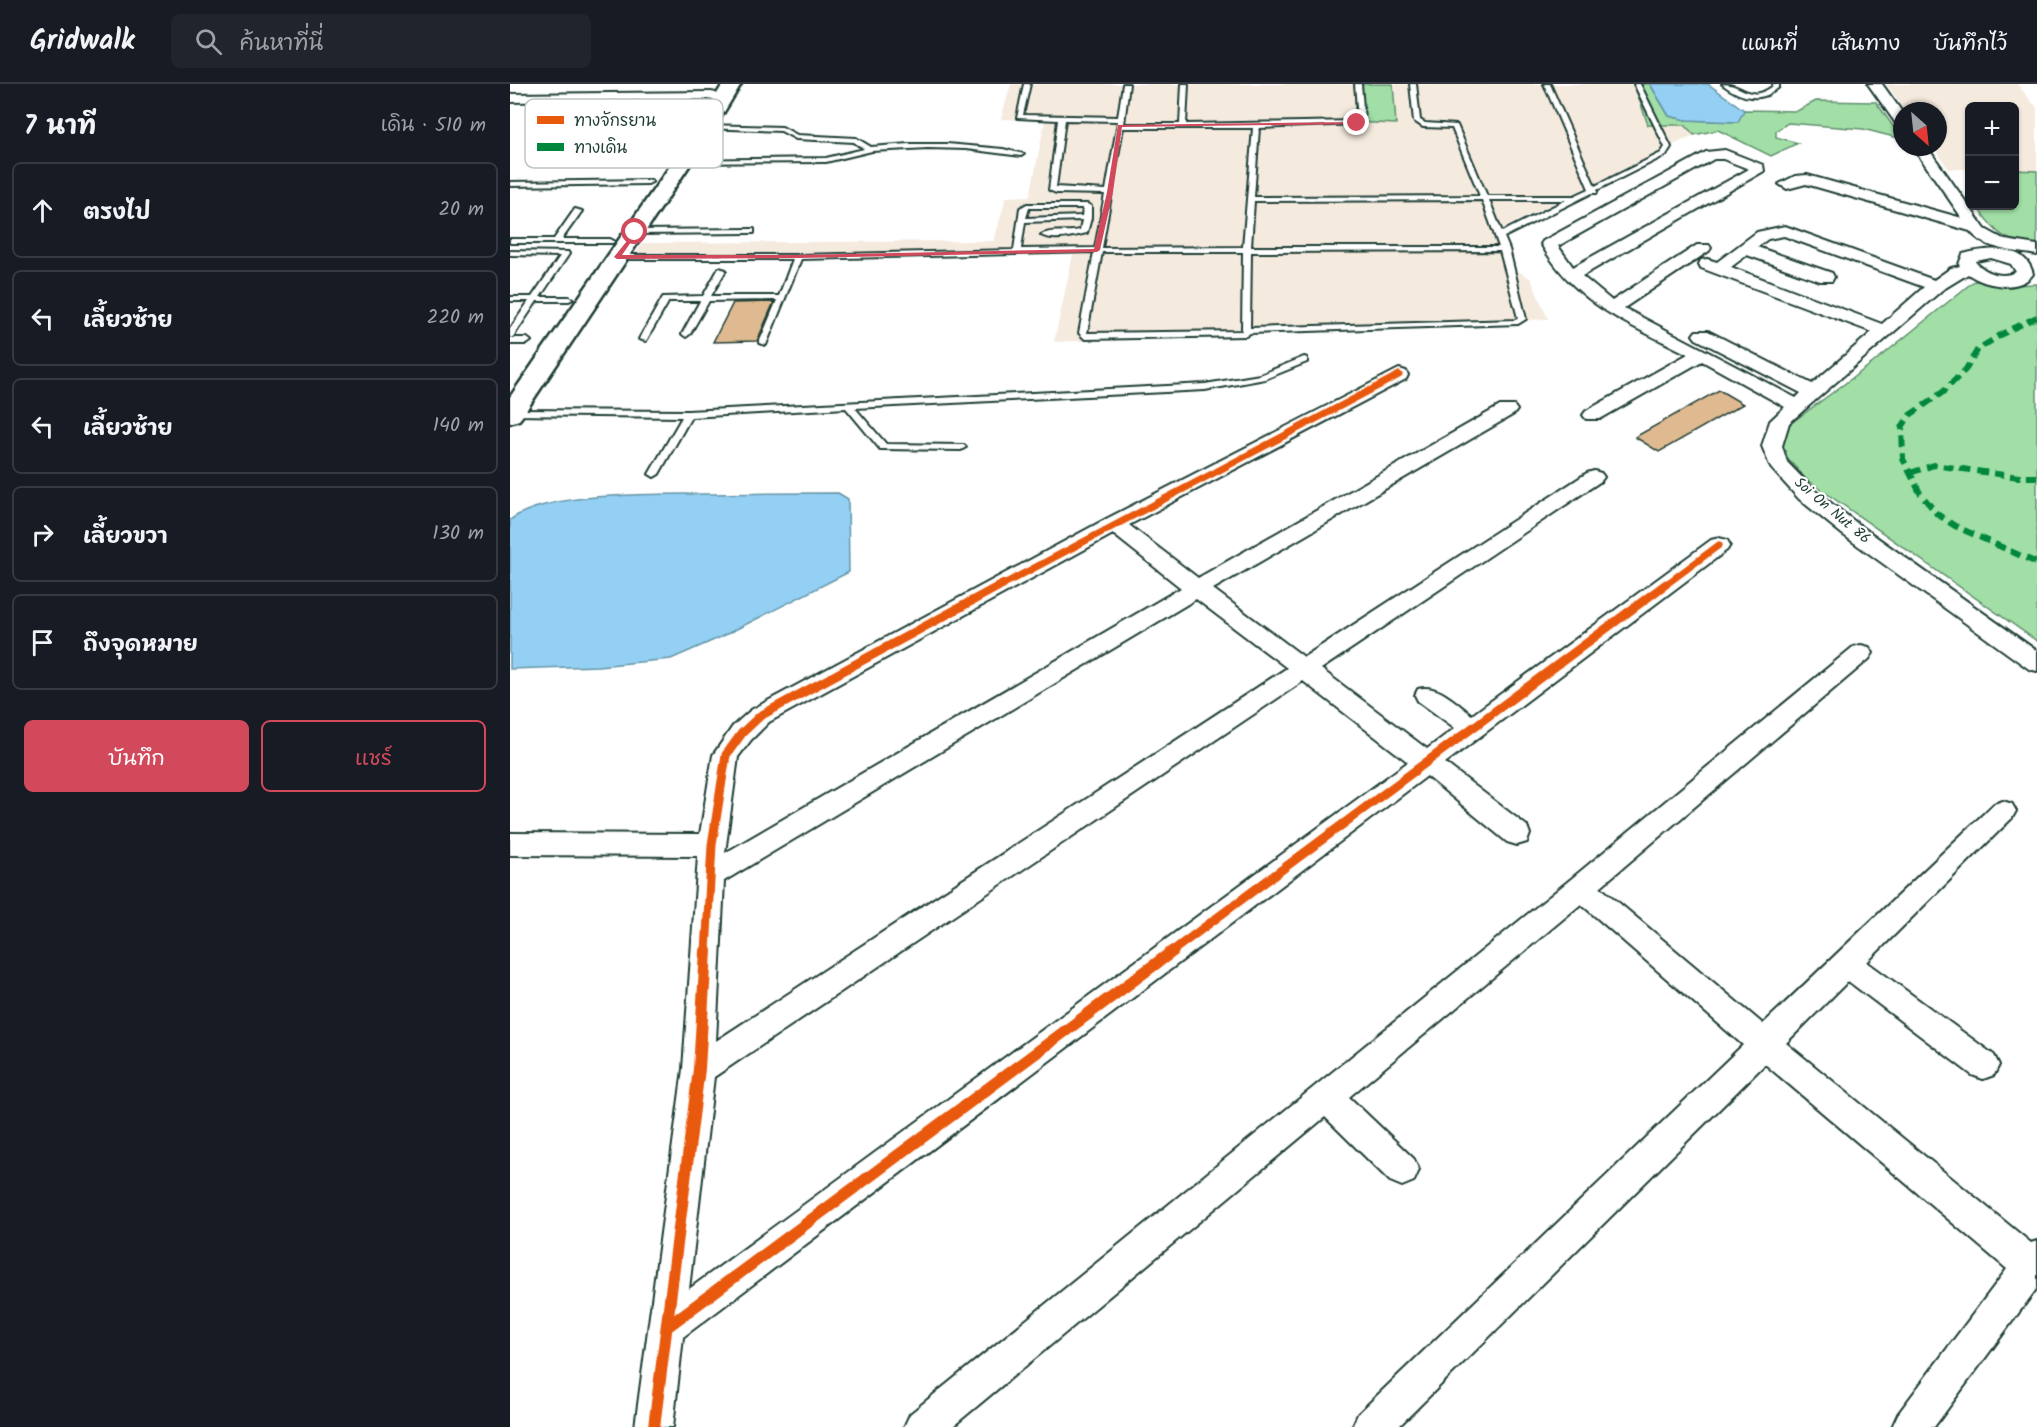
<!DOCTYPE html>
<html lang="th">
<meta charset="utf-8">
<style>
:root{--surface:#171b24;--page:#20242c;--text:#f1f3f6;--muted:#9ea1a6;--line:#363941;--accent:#d1495b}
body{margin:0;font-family:Kalam,"Playpen Sans Thai",sans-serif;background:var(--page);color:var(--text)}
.controls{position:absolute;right:18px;top:18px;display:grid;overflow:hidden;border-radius:9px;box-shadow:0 2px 4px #0004}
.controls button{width:54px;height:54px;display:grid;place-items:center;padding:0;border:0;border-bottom:2px solid var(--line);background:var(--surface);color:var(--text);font:30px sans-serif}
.compass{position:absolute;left:1383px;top:18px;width:54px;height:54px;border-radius:50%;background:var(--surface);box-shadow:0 2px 4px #0004;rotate:153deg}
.stop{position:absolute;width:18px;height:18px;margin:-14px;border:4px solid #d1495b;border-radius:50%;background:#fff}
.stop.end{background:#d1495b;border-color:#fff;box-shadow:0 2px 6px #0008}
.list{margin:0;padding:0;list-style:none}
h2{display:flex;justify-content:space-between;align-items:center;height:78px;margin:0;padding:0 24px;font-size:26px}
h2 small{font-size:20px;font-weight:400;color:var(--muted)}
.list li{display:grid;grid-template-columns:39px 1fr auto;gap:18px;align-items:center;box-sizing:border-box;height:96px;margin:0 12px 12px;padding:0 12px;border:2px solid var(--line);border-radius:9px}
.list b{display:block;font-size:22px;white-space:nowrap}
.list em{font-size:20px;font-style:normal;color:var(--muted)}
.actions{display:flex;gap:12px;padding:18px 24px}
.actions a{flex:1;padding:14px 0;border:2px solid var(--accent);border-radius:9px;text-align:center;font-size:21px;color:var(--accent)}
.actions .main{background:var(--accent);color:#fff}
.icon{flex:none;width:33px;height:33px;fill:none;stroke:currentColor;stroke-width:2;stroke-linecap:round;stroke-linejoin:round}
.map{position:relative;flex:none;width:1527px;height:1343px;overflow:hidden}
header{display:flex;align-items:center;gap:36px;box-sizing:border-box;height:84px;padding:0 30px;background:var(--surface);border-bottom:2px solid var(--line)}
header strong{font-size:28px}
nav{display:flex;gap:33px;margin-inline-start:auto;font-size:21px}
.search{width:420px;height:54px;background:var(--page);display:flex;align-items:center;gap:15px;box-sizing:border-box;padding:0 21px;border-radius:9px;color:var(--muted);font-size:22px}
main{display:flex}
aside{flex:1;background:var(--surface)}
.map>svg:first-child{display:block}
.built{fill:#f5eade}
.green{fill:#a1dfa6;stroke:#608e6d;stroke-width:1.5}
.water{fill:#94d0f4;stroke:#6595a7;stroke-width:1.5}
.building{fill:#dfba90;stroke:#1f3d34;stroke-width:1.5}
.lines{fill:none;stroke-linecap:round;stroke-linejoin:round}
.lane-casing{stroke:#1f3d34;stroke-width:4}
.street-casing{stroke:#1f3d34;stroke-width:4}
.secondary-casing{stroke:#1f3d34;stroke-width:5}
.lane{fill:#fff;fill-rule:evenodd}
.street{fill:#fff;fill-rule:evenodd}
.secondary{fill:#fff;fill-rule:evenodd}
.quiet{stroke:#00873e;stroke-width:6;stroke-dasharray:11 6;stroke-linecap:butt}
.cycleway-far2-casing{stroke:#fff;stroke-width:10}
.cycleway-far1-casing{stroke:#fff;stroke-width:13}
.cycleway-casing{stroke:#fff;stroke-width:16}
.cycleway-far2{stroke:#e8590c;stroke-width:7}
.cycleway-far1{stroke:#e8590c;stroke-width:9}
.cycleway{stroke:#e8590c;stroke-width:12}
.route{fill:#d1495b}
.labels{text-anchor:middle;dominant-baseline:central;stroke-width:4.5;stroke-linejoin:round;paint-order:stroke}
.far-street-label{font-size:15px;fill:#1f3d34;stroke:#fff}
.key{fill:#fff;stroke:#bcc5c2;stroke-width:1.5}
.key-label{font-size:16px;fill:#1f3d34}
</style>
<header>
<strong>Gridwalk</strong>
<div class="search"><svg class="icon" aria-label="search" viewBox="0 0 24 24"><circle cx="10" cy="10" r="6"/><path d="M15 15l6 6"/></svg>ค้นหาที่นี่</div>
<nav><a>แผนที่</a><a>เส้นทาง</a><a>บันทึกไว้</a></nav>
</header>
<main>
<aside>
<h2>7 นาที<small>เดิน · 510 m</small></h2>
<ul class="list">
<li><svg class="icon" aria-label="ahead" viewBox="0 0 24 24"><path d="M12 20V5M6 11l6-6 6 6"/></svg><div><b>ตรงไป</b></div><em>20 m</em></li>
<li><svg class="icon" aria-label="left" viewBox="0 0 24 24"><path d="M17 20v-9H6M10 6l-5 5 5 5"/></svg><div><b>เลี้ยวซ้าย</b></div><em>220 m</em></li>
<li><svg class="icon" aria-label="left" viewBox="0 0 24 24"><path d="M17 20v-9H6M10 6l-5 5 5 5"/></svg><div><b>เลี้ยวซ้าย</b></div><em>140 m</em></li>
<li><svg class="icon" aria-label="right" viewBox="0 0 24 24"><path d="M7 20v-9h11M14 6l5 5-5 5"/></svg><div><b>เลี้ยวขวา</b></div><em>130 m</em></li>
<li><svg class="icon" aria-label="arrive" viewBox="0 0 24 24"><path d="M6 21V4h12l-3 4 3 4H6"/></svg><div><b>ถึงจุดหมาย</b></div></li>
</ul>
<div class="actions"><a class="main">บันทึก</a><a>แชร์</a></div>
</aside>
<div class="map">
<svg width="1527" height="1343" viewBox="0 0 1527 1343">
<rect width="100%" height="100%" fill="#fff"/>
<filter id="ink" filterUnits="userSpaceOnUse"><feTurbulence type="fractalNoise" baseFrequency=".0167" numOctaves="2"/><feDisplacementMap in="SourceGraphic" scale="12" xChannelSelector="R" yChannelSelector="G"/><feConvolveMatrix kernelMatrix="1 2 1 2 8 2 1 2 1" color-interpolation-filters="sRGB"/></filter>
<g filter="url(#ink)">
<path class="built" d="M501 0H846L886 40 883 0H1124L1138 41H1175L1184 51 983 149 993 178 1021 195 1038 235 544 258 563 171 123 176 132 159 484 157 496 113 520 112 535 37 491 35Z
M1376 0H1507L1527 24V87L1505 86 1504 22H1460L1459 85H1439L1423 63H1428V27H1396Z"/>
<path class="green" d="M846 0H883L886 40 844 38Z
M1124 0H1140L1159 32 1176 36 1227 38 1234 26 1287 27 1306 17 1366 18 1392 55 1353 45 1278 39 1266 47V53L1288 59 1261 72 1208 46 1184 51 1175 41H1138Z
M1505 86 1527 87V162C1491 157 1487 149 1466 122H1504Z
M1464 197 1500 201 1527 200V557L1296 395 1269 365 1280 340 1364 278Z"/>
<path class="water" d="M1140 0H1198L1234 26 1228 38 1176 36 1159 32Z
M328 409 338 415 339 488 211 553 161 575 88 582 0 585V436C37 407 155 410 203 410 245 409 286 409 328 409Z"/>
<path class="building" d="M264 218 247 257 203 258 223 219Z
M1209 306 1233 320 1149 368 1125 353Z"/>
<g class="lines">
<defs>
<path id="lane" d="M514 0H520L513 31 608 33 613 0H619L614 40H670L672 0H678L676 40 845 37 848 35 845 0H851L854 36 849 40 749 44 744 113 970 112 942 44 913 43 904 37 900 0H906L910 36 915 39 947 41 977 112H1064L1079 105 1034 0H1040L1085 102 1151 69 1155 63 1124 0H1130L1161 63 1156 71 1087 106V109H1082L994 153 999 165 1016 235 1008 240 740 249 736 252 575 255 569 249 584 168 291 175 256 261 249 259 267 216 199 217 180 250 176 253 172 250 190 217H159L136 257 129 255 153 213 193 212 209 184 216 186 201 212H269L283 175H107L103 173 104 171H288L504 166 510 124 517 120H577L581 122V134L577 149C563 152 544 158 531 151 541 145 558 149 570 146L572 136 515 138 511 165 585 164 595 110 546 109 539 106 548 36 507 34ZM555 36 608 37 596 106 546 103ZM613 44H743L733 163 592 164ZM972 116 989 163H741L744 117ZM979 116H1056L992 148ZM519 124H573L572 132 516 134ZM990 167 1008 234 1006 236 740 244 741 168ZM592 168H733L732 247 577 249Z
M1212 0C1234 0 1239 20 1263 2V0H1269V3C1251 20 1230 14 1212 0Z
M196 41 272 43 287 51 346 54 361 63 399 60H437L493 65 514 70 511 72 456 65 418 64 362 67 316 78 168 79V77L170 76 316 74 354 65 344 58 286 55 271 47 194 44 193 43Z
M141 96 142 98 138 100 0 102V98Z
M65 125 72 127 52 155H100L104 157 103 159H0V155H44Z
M244 145V149H241L125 150 121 148 125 146Z
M0 167 58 168 59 170 30 213H59L63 215 59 217H27L3 253 0 254V245L19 217H0V213H22L50 172 0 171Z
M0 254H17L21 257 17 260H0Z
M794 273 797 274V278L755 295 695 306 345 324 376 360 454 361 456 363 451 366 370 365 336 324 181 333 149 390 144 393 139 390 172 333 0 331 1 326 178 327 695 300 750 291Z"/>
<path id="street" d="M1358 0H1372L1392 28V42L1387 41Z
M201 8 206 9 208 12 206 15 0 18V10Z
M46 49 170 50 177 54 170 58 41 56 39 53Z
M1403 63H1417L1475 145 1495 156 1527 161V171C1506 167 1474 166 1460 147L1296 100 1277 105 1269 100 1285 92 1297 91 1452 134Z
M1215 66 1253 81 1254 87 1072 192 1102 217 1187 161H1199L1201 164 1199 167 1114 224 1286 314 1291 309 1186 255 1183 251 1186 247H1198L1302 300 1362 248 1191 184 1189 180 1191 176 1197 175 1207 178 1247 148 1275 142 1424 196 1441 184 1450 182 1449 180 1453 170C1476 164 1516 159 1523 190 1509 209 1475 202 1458 190L1432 206 1279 339 1272 362 1277 378 1303 405 1348 440 1527 567V587L1519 585 1332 450 1289 415 1261 384 1252 362 1260 337 1275 323 1192 277 1090 335H1076L1073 331 1076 327 1178 270C1117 239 1068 222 1031 160L1033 157 1196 68ZM1204 75H1213L1239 85 1063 183 1048 162ZM1274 152 1414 203 1372 240 1221 183 1237 171 1310 197H1322L1324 193 1322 189 1247 163 1258 155ZM1481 174 1501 180 1506 188C1492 195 1477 189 1466 179V177Z
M889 285 896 287 898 291 896 295 619 441 688 494 990 322H1004L1007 326 1004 330 703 505 794 573 1077 389 1084 387 1091 389 1094 393 1091 397 811 585 917 665 945 644 908 617 905 611 908 605C928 599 947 620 962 631L1201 456 1209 454 1217 456 1220 461 1217 466 935 679 1017 742 1020 750 1017 758 1007 761 997 758 917 692 173 1253 163 1343H125L173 985 188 772 0 771V749L190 750 203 671 223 642 241 626 596 435ZM603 450 671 504 215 769 228 673 241 656 259 638ZM686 515 777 584 206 957 214 797ZM793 597 898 678 179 1205 204 993Z
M1351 561 1359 563 1363 569 1359 575 1090 803 1253 940 1484 720 1493 717 1502 720 1506 727 1502 734 1357 878 1484 971 1489 981 1484 991 1473 995 1462 991 1338 897 1276 959 1521 1159 1527 1157V1204L1424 1343H1382L1388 1330 1497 1185 1255 980 888 1343H842L848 1330 1233 961 1071 820 839 1013 904 1075 909 1086 904 1097 892 1102 880 1097 815 1033 442 1343H394L400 1330 1061 795 1343 563Z"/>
<path id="secondary" d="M213 0H231L205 43 13 331 9 336 0 339V313L187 43Z"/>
</defs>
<use href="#lane" class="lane-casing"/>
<use href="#street" class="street-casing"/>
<use href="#secondary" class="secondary-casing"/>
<use href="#lane" class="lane"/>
<use href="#street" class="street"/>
<use href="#secondary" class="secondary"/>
<path class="quiet" d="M1527 233 1499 246 1468 265 1456 285 1433 308 1400 331 1392 343 1393 375 1410 409 1427 430 1445 442 1527 479
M1400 389 1424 381 1509 393H1527"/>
<defs>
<path id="cycleway-far2" d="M490 502 889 291
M1154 502 1209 461"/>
<path id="cycleway-far1" d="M196 868 202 761 216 671 232 649 250 632 493 500
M661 868 1156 500"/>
<path id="cycleway" d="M157 1243 663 867
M144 1343 189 985 196 867"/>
</defs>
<use href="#cycleway-far2" class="cycleway-far2-casing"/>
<use href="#cycleway-far1" class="cycleway-far1-casing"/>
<use href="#cycleway" class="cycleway-casing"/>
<use href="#cycleway-far2" class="cycleway-far2"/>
<use href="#cycleway-far1" class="cycleway-far1"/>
<use href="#cycleway" class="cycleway"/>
</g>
</g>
<path class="route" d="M847 38 849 40 612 43 603 108 590 166 587 168 288 174 107 175 104 173 125 147 128 148 112 171H288L584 165 597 108 608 41Z"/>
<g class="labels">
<g class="far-street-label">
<text transform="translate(1322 427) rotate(40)">Soi On Nut 86</text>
</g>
</g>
<rect x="15" y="15" width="198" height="69" rx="9" class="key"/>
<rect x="27" y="32" width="27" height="8" fill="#e8590c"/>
<rect x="27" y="59" width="27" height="8" fill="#00873e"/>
<g class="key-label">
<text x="64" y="42">ทางจักรยาน</text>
<text x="64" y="69">ทางเดิน</text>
</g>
</svg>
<div class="controls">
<button>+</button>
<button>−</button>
</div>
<svg class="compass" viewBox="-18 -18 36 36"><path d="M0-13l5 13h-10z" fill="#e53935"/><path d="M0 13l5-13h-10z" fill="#9ea1a6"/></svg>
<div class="stop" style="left:125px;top:148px"></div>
<div class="stop end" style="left:847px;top:39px"></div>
</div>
</main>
